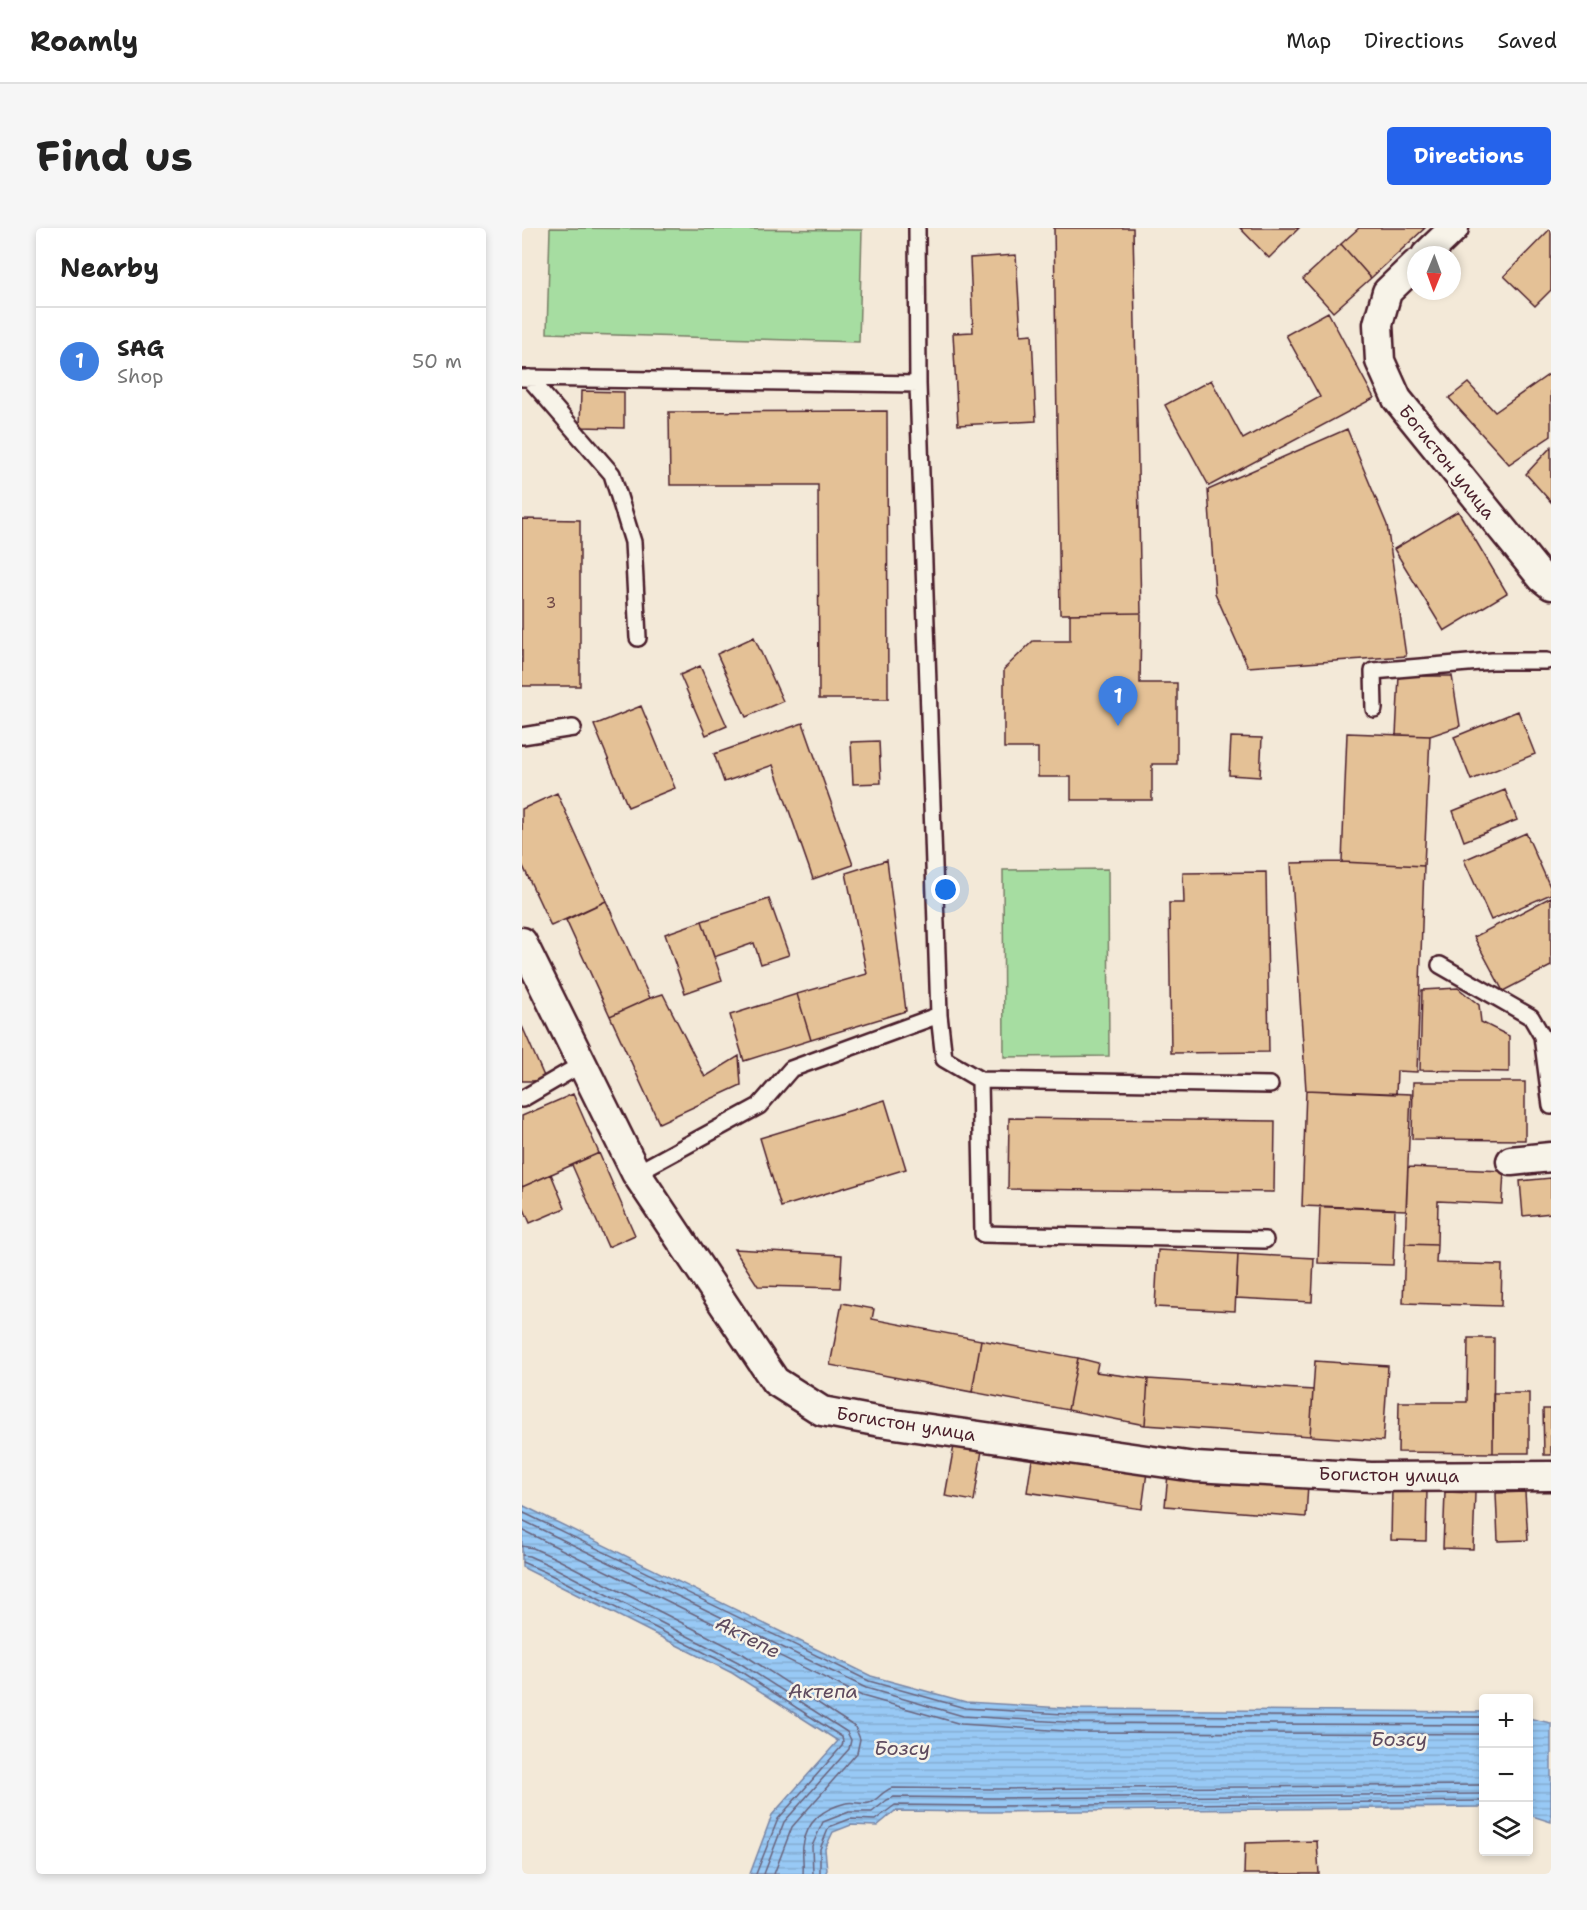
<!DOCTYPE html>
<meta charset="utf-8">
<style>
:root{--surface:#fff;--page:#f6f6f6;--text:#222;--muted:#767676;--line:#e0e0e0;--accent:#2563eb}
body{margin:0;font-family:"Shantell Sans",sans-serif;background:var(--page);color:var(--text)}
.controls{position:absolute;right:18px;bottom:18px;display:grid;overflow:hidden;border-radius:6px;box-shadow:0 3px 9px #0003}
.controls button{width:54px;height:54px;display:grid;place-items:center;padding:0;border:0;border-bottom:2px solid var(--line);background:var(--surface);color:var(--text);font:30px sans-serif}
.compass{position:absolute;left:885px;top:18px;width:54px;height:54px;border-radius:50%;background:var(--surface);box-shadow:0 3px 9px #0003;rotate:181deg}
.you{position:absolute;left:424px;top:662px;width:21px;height:21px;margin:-15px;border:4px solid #fff;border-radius:50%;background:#1a73e8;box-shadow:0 0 0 9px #1a73e833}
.badge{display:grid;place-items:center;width:39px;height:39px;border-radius:50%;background:var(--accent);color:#fff;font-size:20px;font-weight:700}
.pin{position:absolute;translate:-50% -50px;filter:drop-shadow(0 2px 3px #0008)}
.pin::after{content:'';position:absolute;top:32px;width:21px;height:18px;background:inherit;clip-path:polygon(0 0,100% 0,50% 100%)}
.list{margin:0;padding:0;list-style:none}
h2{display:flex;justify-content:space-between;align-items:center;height:78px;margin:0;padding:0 24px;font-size:26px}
h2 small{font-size:20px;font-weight:400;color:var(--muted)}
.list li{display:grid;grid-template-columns:39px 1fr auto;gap:18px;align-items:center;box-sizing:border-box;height:108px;padding:0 24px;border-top:2px solid var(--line)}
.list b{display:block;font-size:22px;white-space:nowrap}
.list p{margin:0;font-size:20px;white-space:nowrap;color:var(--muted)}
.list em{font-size:20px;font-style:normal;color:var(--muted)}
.icon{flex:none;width:33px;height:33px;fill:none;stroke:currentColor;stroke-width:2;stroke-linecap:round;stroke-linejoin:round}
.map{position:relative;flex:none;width:1029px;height:1646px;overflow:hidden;border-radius:6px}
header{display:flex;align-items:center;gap:36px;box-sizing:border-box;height:84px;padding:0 30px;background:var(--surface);border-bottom:2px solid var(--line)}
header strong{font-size:28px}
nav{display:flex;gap:33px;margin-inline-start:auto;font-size:21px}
.intro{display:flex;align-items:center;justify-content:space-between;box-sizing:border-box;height:144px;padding:0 36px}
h1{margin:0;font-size:42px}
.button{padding:15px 27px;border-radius:6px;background:var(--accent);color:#fff;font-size:21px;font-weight:700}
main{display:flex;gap:36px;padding:0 36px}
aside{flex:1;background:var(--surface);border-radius:6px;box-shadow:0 3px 9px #0003}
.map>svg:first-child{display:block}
.pitch{fill:#a6dda1;stroke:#787e66;stroke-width:1.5}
.water{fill:url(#water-rules);stroke:#7985a4;stroke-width:1.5}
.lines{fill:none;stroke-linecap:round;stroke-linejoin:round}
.shore{stroke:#69637c;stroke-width:1.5}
.building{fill:#e4c196;stroke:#4a1f2b;stroke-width:1.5}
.service-casing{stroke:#4a1f2b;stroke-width:20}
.minor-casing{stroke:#4a1f2b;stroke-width:33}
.service{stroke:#f7f3e8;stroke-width:15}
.minor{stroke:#f7f3e8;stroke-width:28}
.labels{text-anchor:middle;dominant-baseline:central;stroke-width:5;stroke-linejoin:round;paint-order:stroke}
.number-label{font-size:15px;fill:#704846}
.street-label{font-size:18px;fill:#4a1f2b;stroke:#f7f3e8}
.water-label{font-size:20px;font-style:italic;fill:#5e4a5e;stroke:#f7f3e8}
</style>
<header>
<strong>Roamly</strong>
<nav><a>Map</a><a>Directions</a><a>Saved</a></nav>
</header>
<div class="intro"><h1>Find us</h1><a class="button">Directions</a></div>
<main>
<aside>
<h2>Nearby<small></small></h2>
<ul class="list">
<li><span class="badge" style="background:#3f7fe0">1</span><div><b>SAG</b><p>Shop</p></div><em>50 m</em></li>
</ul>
</aside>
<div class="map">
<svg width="1029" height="1646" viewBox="0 0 1029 1646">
<defs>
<pattern id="water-rules" width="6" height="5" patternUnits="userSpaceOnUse" patternTransform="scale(1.5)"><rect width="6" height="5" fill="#98c9f5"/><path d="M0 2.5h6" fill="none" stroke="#84acd2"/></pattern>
</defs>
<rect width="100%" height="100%" fill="#f3e9d8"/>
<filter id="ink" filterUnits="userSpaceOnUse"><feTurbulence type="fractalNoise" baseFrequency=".0167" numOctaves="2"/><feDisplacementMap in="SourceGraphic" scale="12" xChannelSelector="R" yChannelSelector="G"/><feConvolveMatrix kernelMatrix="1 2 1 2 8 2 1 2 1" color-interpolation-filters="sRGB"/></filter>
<g filter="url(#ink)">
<path class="pitch" d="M28 0 340 2 337 114 25 105Z
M586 641 587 828 482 829 481 642Z"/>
<path class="water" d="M0 1277 349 1448 444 1474 558 1481 961 1484V1579L469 1584 373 1583 355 1598 329 1597 311 1604 303 1621 305 1642 303 1646H228L250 1587 316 1513 210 1445 0 1339Z
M1006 1490 1029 1495V1594L1007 1587Z"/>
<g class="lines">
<path class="shore" d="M0 1284 347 1453 443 1480 558 1487 962 1489
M0 1292 344 1460 441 1488 558 1495 962 1497
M0 1302 340 1468 439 1496 558 1504 962 1506
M0 1318 11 1320 31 1329 221 1426 333 1499 338 1511 335 1525 270 1599 252 1646
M0 1327 7 1328 27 1337 216 1434 325 1504 329 1512 327 1521 262 1594 242 1646
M0 1334 23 1344 213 1440 320 1509 321 1514 320 1518 256 1591 234 1646
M281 1646C282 1637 280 1627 281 1618 285 1593 300 1581 324 1575 331 1573 340 1577 347 1575 355 1573 360 1563 370 1560L470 1561 962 1557
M291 1646 290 1618 301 1594 327 1584H350L365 1572 372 1569 470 1570 962 1566
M298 1646V1621L307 1599 328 1591 353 1592 373 1577 469 1578 962 1573"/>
</g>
<path class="building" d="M532 0H611L619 385 538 386Z
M718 0H777L747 30Z
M837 0H903L849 50 819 16Z
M1029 0V62L1013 78 982 48Z
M819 16 849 50 811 84 781 51Z
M494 27 499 107 510 106 514 193 436 197 431 105 451 104 448 30Z
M806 84 852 170 687 258 643 177 689 152 721 211 798 169 764 107Z
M1029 145V208L987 236 927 170 946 155 973 184Z
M59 163 102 164V200L58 199Z
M365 183 366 471H297L296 257H148L147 184Z
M825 201 865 297 884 428 726 439 693 365 686 262Z
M1029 219V274L1004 246Z
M936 283 985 365 922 403 872 321Z
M0 291 58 292V458H0Z
M619 385 618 455H655V536H630V572H549V549H516V520H482V441L511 413H548V386Z
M232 409 261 473 224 489 195 426Z
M178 438 205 498 184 507 158 447Z
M877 448H930L938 498 908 508 874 507Z
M119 478 153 560 106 579 72 497Z
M996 483 1013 526 949 552 932 509Z
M281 495 331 637 291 651 251 537 202 554 192 526Z
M825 505 908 508 902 638 820 634Z
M709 509 740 510 738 549 707 547Z
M357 513 359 555 331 556 329 514Z
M983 562 995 592 942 613 931 583Z
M35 565 84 673 29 698 0 636V581Z
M1004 605 1029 661V666L969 692 942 632Z
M365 632 384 783 289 812 275 766 345 746 324 645Z
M820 634 902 638 895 844 875 843 874 866 784 862 769 635Z
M744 644 747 824 649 825 647 675H662L661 645Z
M1029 669V738L981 763 952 709Z
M247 671 267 727 239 736 232 715 192 729 180 693Z
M84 673 128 770 88 788 44 692Z
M180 693 200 752 163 765 143 706Z
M936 760 957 777 959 794 987 808V844L898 842 900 762Z
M141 766 183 849 217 828 219 857 137 895 88 788 128 770Z
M275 766 289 812 222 833 208 787Z
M0 798 24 853H0Z
M891 854H1003V912L890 911Z
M784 862 889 866 884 982 780 978Z
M51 866 77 925 0 959V888Z
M363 872 384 941 259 979 238 910Z
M487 890 753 893 752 964 486 961Z
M77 925 113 1007 86 1019 50 937Z
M886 939 982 943 980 976 916 973 915 1017 883 1016Z
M29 946 43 980 8 995 0 976V959Z
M1029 950V985L1001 988 998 953Z
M798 978 873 981 871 1037 796 1035Z
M883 1016 915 1017 914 1035 980 1037 979 1078 881 1075Z
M212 1021 320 1027 318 1060 236 1058Z
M636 1022 716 1026 713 1083 633 1079Z
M716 1026 792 1030 790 1074 714 1070Z
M320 1075 352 1081 350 1091 459 1112 450 1164 308 1137Z
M946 1110H972L971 1225 876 1224 877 1174H945Z
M459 1112 556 1130 546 1182 450 1164Z
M556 1130 576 1135 574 1144 626 1151 623 1197 546 1182Z
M793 1133 866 1138 861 1213 788 1208Z
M626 1151 791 1162 788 1208 623 1197Z
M971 1165H1007V1225H971Z
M1021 1181H1029V1227H1022Z
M433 1212 461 1216 452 1273 423 1268Z
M512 1219 626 1237 620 1281 505 1264Z
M646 1246 786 1256 784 1289 643 1278Z
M870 1260 905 1261 904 1313 869 1312Z
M923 1264 953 1265 951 1321 921 1320Z
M1003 1264 1006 1312 976 1313 974 1265Z
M795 1613 797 1646H722L723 1615Z"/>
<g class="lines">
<defs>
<path id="service" d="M395 0 396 156 417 787 422 831 458 852 748 857
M0 150 396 156
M7 150 90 246 111 314 116 410
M852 481 851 443 970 433H1025
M0 508 51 500
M918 737 1009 789 1020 808 1029 878
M458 852 461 1006 743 1012
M0 871 60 836
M114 945 237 878 269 841 417 787"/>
<path id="minor" d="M904 27 932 0
M894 36 865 64 856 96 858 133 875 171 1020 350 1029 357
M0 714 114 945 253 1153 300 1183 359 1194 673 1239 849 1249 1029 1248
M989 933 1029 929"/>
</defs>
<use href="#service" class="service-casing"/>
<use href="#minor" class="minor-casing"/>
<use href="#service" class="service"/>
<use href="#minor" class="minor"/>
</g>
</g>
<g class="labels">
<g class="number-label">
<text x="29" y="375">3</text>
</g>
<g class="street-label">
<text transform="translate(925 234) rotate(51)">Богистон улица</text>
<text transform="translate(384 1196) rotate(9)">Богистон улица</text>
<text transform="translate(867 1247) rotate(1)">Богистон улица</text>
</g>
<g class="water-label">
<text transform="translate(226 1409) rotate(27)">Актепе</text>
<text x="301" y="1463">Актепа</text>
<text x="877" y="1511">Бозсу</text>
<text x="380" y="1520">Бозсу</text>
</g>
</g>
</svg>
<div class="controls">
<button>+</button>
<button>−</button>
<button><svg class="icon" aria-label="layers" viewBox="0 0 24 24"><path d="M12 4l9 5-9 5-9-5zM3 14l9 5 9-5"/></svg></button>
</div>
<svg class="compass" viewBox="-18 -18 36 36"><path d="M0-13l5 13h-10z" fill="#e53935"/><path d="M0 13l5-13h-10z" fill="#767676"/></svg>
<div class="you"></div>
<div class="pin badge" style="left:596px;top:498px;background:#3f7fe0">1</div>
</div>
</main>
